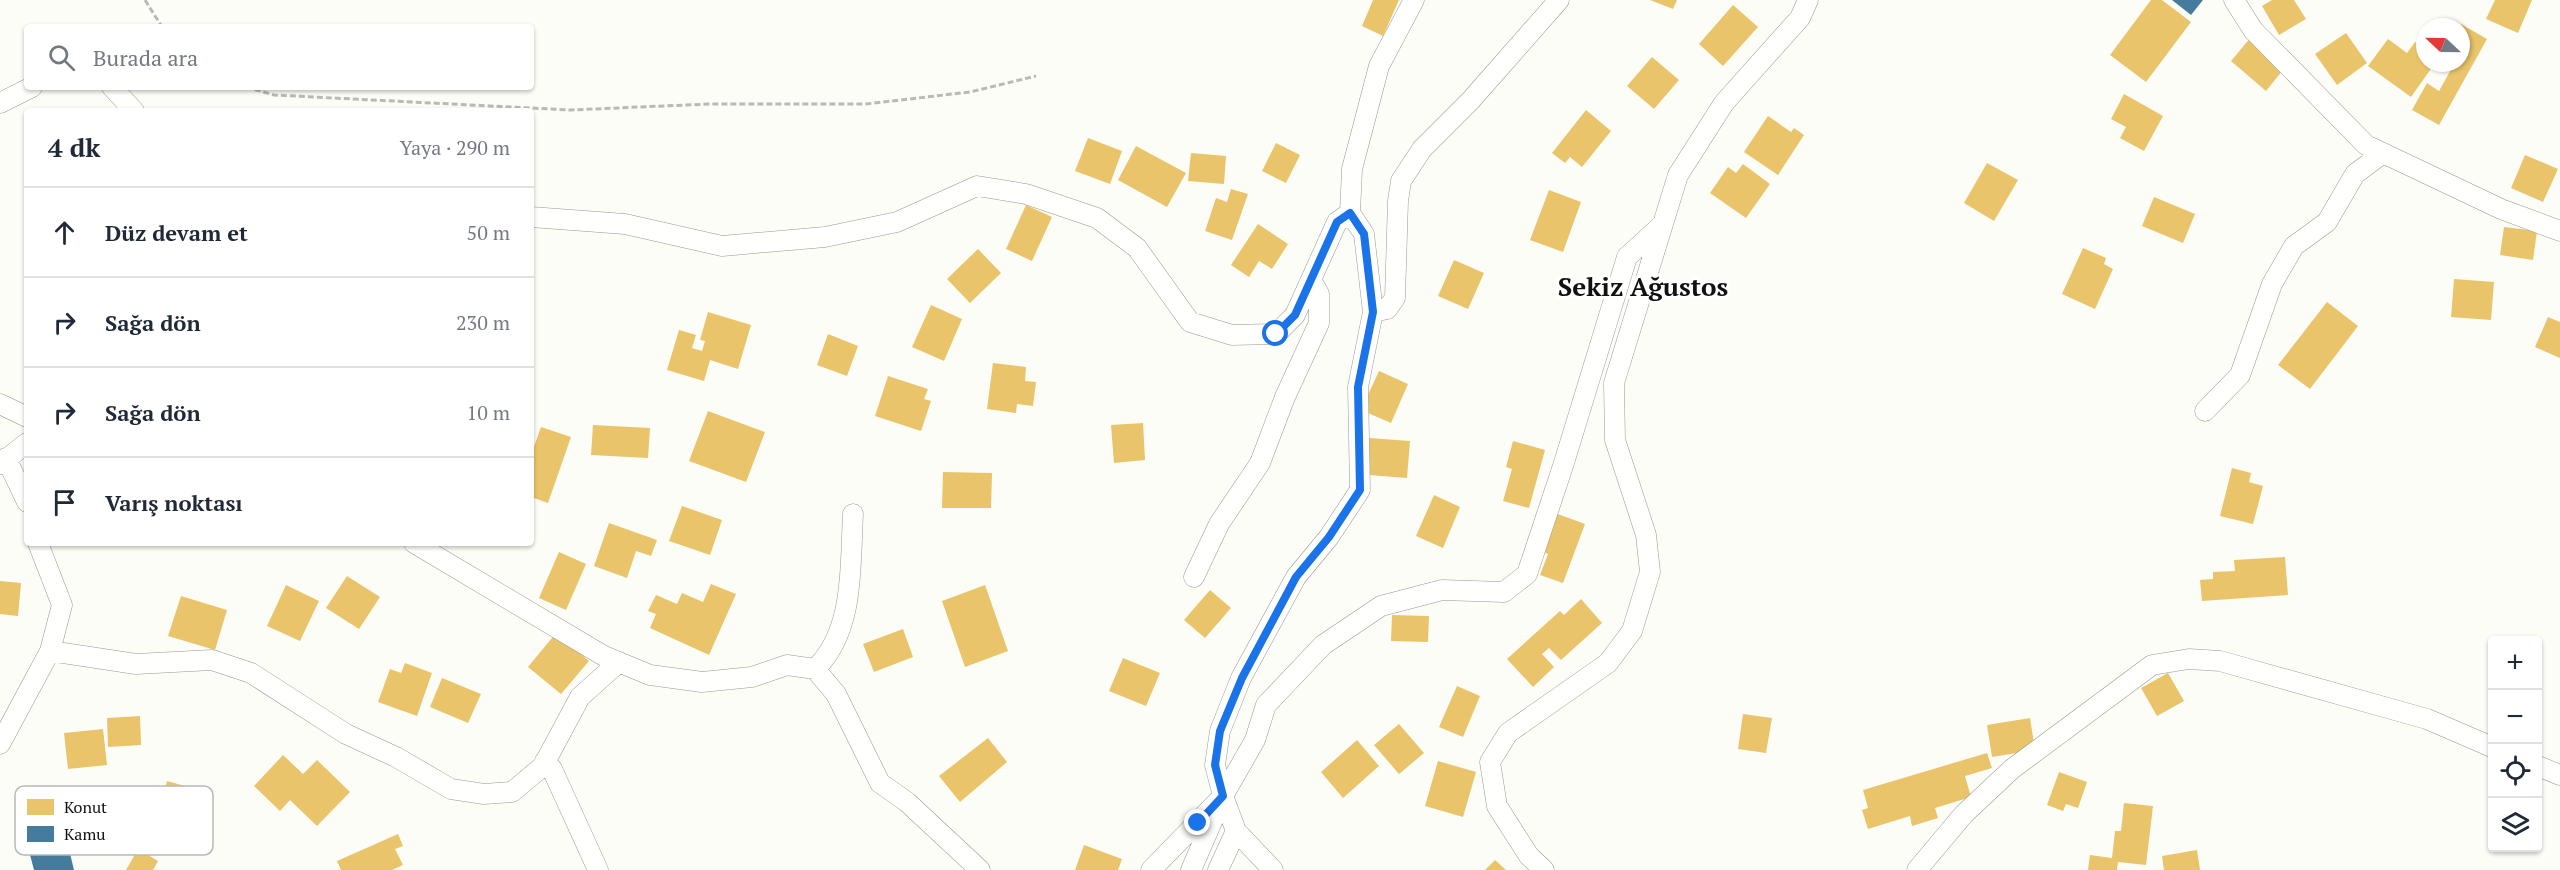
<!DOCTYPE html>
<html lang="tr">
<meta charset="utf-8">
<style>
:root{--surface:#fff;--page:#f2f2f3;--text:#1f2937;--muted:#747a83;--line:#e0e1e3}
body{margin:0;font-family:"PT Serif",serif;background:var(--page);color:var(--text)}
.controls{position:absolute;right:18px;bottom:18px;display:grid;overflow:hidden;border-radius:6px;box-shadow:0 2px 4px #0004}
.controls button{width:54px;height:54px;display:grid;place-items:center;padding:0;border:0;border-bottom:2px solid var(--line);background:var(--surface);color:var(--text);font:30px sans-serif}
.compass{position:absolute;left:2416px;top:18px;width:54px;height:54px;border-radius:50%;background:var(--surface);box-shadow:0 2px 4px #0004;rotate:292deg}
.stop{position:absolute;width:18px;height:18px;margin:-14px;border:4px solid #1a73e8;border-radius:50%;background:#fff}
.stop.end{background:#1a73e8;border-color:#fff;box-shadow:0 2px 6px #0008}
.list{margin:0;padding:0;list-style:none}
h2{display:flex;justify-content:space-between;align-items:center;height:78px;margin:0;padding:0 24px;font-size:26px}
h2 small{font-size:20px;font-weight:400;color:var(--muted)}
.list li{display:grid;grid-template-columns:39px 1fr auto;gap:18px;align-items:center;box-sizing:border-box;height:90px;padding:0 24px;border-top:2px solid var(--line)}
.list b{display:block;font-size:22px;white-space:nowrap}
.list em{font-size:20px;font-style:normal;color:var(--muted)}
.icon{flex:none;width:33px;height:33px;fill:none;stroke:currentColor;stroke-width:2;stroke-linecap:round;stroke-linejoin:round}
.map{position:relative;flex:none;width:2560px;height:870px;overflow:hidden}
.search{position:absolute;background:var(--surface);box-shadow:0 2px 4px #0004;left:24px;top:24px;width:510px;height:66px;display:flex;align-items:center;gap:15px;box-sizing:border-box;padding:0 21px;border-radius:6px;color:var(--muted);font-size:22px}
.panel{position:absolute;background:var(--surface);box-shadow:0 2px 4px #0004;left:24px;top:108px;width:510px;height:438px;border-radius:6px}
.map>svg:first-child{display:block}
.homes{fill:#e9c46a}
.public{fill:#457b9d}
.lines{fill:none;stroke-linecap:round;stroke-linejoin:round}
.minor-casing{stroke:#979795;stroke-width:21}
.path{stroke:#b9b9b8;stroke-width:3;stroke-dasharray:6 3;stroke-linecap:butt}
.minor{stroke:#fffffe;stroke-width:20}
.route{stroke:#1a73e8;stroke-width:8}
.labels{text-anchor:middle;dominant-baseline:central;stroke-width:6;stroke-linejoin:round;paint-order:stroke}
.district-label{font-size:26px;font-weight:bold;fill:#111;stroke:#fff}
.key{fill:#fff;stroke:#b8b8b8;stroke-width:1.5}
.key-label{font-size:16px;fill:#111}
</style>
<div class="map">
<svg width="2560" height="870" viewBox="0 0 2560 870">
<rect width="100%" height="100%" fill="#fdfdf7"/>
<path class="homes" d="M1373 0H1399L1383 36 1362 26Z
M1650 0H1677L1673 9Z
M2151 0H2162L2191 22 2146 82 2110 55Z
M2272 0H2294L2306 19 2279 35 2262 6Z
M2495 0H2532L2518 33 2486 19Z
M1733 5 1758 27 1723 66 1699 44Z
M2461 24 2487 39 2439 125 2412 110 2427 83 2439 91 2453 66 2448 63H2461Z
M2346 33 2367 63 2337 85 2315 54Z
M2252 36 2287 65 2266 91 2231 61Z
M2388 39 2407 53 2415 42 2425 49V63H2435L2411 97 2368 66Z
M1652 57 1679 80 1654 109 1627 86Z
M2124 94 2163 116 2144 151 2120 138 2126 127 2111 119Z
M1586 110 1611 131 1582 167 1570 157 1565 163 1552 153Z
M1768 116 1791 132 1794 128 1804 135 1778 175 1744 152Z
M1088 138 1122 151 1110 184 1075 171Z
M1276 143 1300 155 1286 183 1262 171Z
M1136 146 1186 173 1167 207 1118 180Z
M1191 153 1226 156 1224 184 1188 181Z
M2525 155 2558 169 2543 202 2511 188Z
M1987 163 2018 180 1994 221 1964 203Z
M1743 164 1770 184 1746 218 1710 193 1728 167 1736 173Z
M1231 189 1248 194 1232 240 1205 231 1216 198 1227 202Z
M1549 190 1581 202 1563 252 1530 240Z
M2154 197 2195 214 2183 243 2142 226Z
M1026 205 1052 217 1032 261 1006 249Z
M1258 224 1288 244 1272 269 1259 261 1249 277 1231 265Z
M2504 227 2537 231 2533 260 2500 255Z
M2083 248 2106 258 2104 264 2113 269 2095 309 2062 294Z
M978 249 1001 273 970 303 947 279Z
M1454 260 1484 273 1468 309 1438 296Z
M2454 279 2494 282 2491 320 2451 317Z
M2327 302 2358 326 2310 389 2278 365Z
M931 305 962 319 944 361 912 347Z
M708 312 751 325 738 369 710 360 704 381 667 370 679 330 696 335 692 348 702 351 705 341 700 340Z
M2548 317 2560 322V358L2535 347Z
M828 334 858 346 847 376 817 365Z
M993 363 1026 367 1025 381 1036 382 1033 406 1017 404 1016 413 987 409Z
M1379 371 1408 384 1391 423 1361 410Z
M888 376 928 389 924 399 931 401 921 431 875 416Z
M708 411 765 432 746 482 689 461Z
M1143 423 1145 460 1114 463 1111 425Z
M593 425 650 428 648 458 591 455Z
M541 427 571 437 548 503 531 497V455Z
M1369 438 1410 441 1407 478 1369 475Z
M1513 441 1545 450 1529 508 1503 501 1512 469 1506 467Z
M2232 468 2251 473 2249 482 2263 486 2253 524 2220 516Z
M943 472 992 473 991 508H942Z
M1434 495 1460 507 1443 548 1416 536Z
M682 506 722 520 710 555 669 541Z
M1555 513 1585 524 1563 583 1540 575 1548 554 1541 551Z
M609 523 657 540 651 556 636 551 627 578 594 566Z
M559 552 586 564 566 610 539 598Z
M2285 557 2288 595 2202 601 2200 580 2213 579V572L2235 571 2234 560Z
M347 576 380 597 359 629 326 608Z
M0 581 21 583 18 616 0 614Z
M711 584 736 594 709 655 650 628 656 614 648 611 656 595 677 604 682 593 703 602Z
M286 585 319 601 300 641 267 626Z
M985 585 1008 651 965 667 942 601Z
M1210 590 1231 608 1205 638 1184 620Z
M181 596 227 610 215 650 168 636Z
M1581 599 1602 623 1561 660 1549 648 1542 654 1554 667 1533 687 1507 659 1560 611 1564 615Z
M1392 615 1429 616 1428 642 1391 641Z
M903 629 913 657 874 672 863 644Z
M556 633 589 661 561 694 528 667Z
M1123 658 1160 673 1146 706 1109 691Z
M405 663 432 673 417 716 378 702 390 669 401 673Z
M2168 673 2184 701 2157 716 2141 688Z
M442 678 481 694 468 723 430 707Z
M1457 686 1480 696 1463 737 1439 727Z
M1743 714 1772 718 1766 753 1738 749Z
M140 716 141 745 108 747 107 718Z
M2030 718 2035 750 1992 757 1987 725Z
M1399 724 1424 753 1399 774 1374 745Z
M103 729 107 765 68 769 64 733Z
M988 738 1007 762 960 802 939 776Z
M1357 740 1379 766 1343 798 1321 772Z
M1987 753 1992 768 1965 776 1971 797 1935 808 1938 818 1912 826 1910 816 1868 829 1862 810 1868 808 1863 790Z
M283 755 303 774 317 760 350 792 317 826 290 800 280 811 254 786Z
M1438 761 1476 772 1463 817 1425 806Z
M2059 772 2087 782 2078 808 2066 804 2063 811 2047 805Z
M167 781 203 791 196 817 160 807Z
M2124 803 2153 806 2146 865 2118 862 2117 870H2088L2090 855 2112 858 2115 831H2121Z
M398 834 403 846 395 849 403 865 392 870H341L337 861Z
M1084 845 1122 859 1118 870H1075Z
M138 849 158 861 153 870H126Z
M2197 850 2200 870H2164L2162 856Z
M1495 860 1506 870H1485Z"/>
<path class="public" d="M2172 0H2203L2191 15Z
M67 841 74 870H34L29 851Z"/>
<g class="lines">
<defs>
<path id="minor" d="M2234 0 2253 30 2366 145 2501 209 2560 231
M112 87 134 111
M0 103 32 87
M1350 213 1352 169 1379 66 1414 0
M531 217 625 224 722 246 825 237 897 222 977 186 1026 194 1097 218 1137 248 1190 322 1232 335 1276 334 1295 315 1337 222 1350 213 1364 234 1373 312 1358 387 1360 490 1329 537 1296 577 1241 678 1220 731 1215 765 1223 796 1236 831 1273 870
M1373 312 1387 309 1395 298 1398 201 1401 181 1422 149 1471 100 1559 0
M0 404 27 417
M2205 411 2240 375 2272 284 2294 246 2327 222 2355 174 2383 153
M6 458 27 502
M0 464 27 443
M414 543 604 656 650 675 702 682 752 677 787 665 815 669 836 694 880 783 907 802 980 870
M1194 577 1219 524 1260 463 1285 397 1319 323V294L1311 280
M50 651 136 664 212 660 251 673 346 734 396 757 451 789 484 794 512 792 543 766 580 697 619 662
M815 669C855 631 850 565 853 514
M0 744 50 651 62 605 38 543
M545 761 552 769 598 870
M2538 766 2560 775
M1151 870 1223 796 1255 740 1266 705 1323 645 1381 606 1442 590 1504 592 1527 574 1563 466 1627 257 1662 225
M1191 870 1217 810
M1218 870 1236 831
M1544 870 1529 856 1497 806 1490 762 1508 733 1608 663 1632 631 1650 572 1646 535 1615 440 1614 383 1678 175 1724 103 1800 18 1808 0
M1917 870 1964 814 2012 769 2152 665 2189 659 2220 661 2427 719 2492 747"/>
</defs>
<use href="#minor" class="minor-casing"/>
<path class="path" d="M145 0 162 27
M246 87 274 95 570 110 710 104H866L970 92 1036 76"/>
<use href="#minor" class="minor"/>
</g>
<g class="lines">
<path class="route" d="M1198 823 1223 796 1215 765 1220 731 1242 678 1296 577 1329 537 1360 490 1358 387 1373 312 1364 234 1350 213 1337 222 1295 315 1276 334"/>
</g>
<g class="labels">
<g class="district-label">
<text x="1643" y="286">Sekiz Ağustos</text>
</g>
</g>
<rect x="15" y="786" width="198" height="69" rx="9" class="key"/>
<rect x="27" y="799" width="27" height="16" fill="#e9c46a"/>
<rect x="27" y="826" width="27" height="16" fill="#457b9d"/>
<g class="key-label">
<text x="64" y="813">Konut</text>
<text x="64" y="840">Kamu</text>
</g>
</svg>
<div class="controls">
<button>+</button>
<button>−</button>
<button><svg class="icon" aria-label="locate" viewBox="0 0 24 24"><circle cx="12" cy="12" r="6"/><path d="M12 2v4M12 18v4M2 12h4M18 12h4"/></svg></button>
<button><svg class="icon" aria-label="layers" viewBox="0 0 24 24"><path d="M12 4l9 5-9 5-9-5zM3 14l9 5 9-5"/></svg></button>
</div>
<svg class="compass" viewBox="-18 -18 36 36"><path d="M0-13l5 13h-10z" fill="#e53935"/><path d="M0 13l5-13h-10z" fill="#747a83"/></svg>
<div class="stop" style="left:1276px;top:334px"></div>
<div class="stop end" style="left:1198px;top:823px"></div>
<div class="search"><svg class="icon" aria-label="search" viewBox="0 0 24 24"><circle cx="10" cy="10" r="6"/><path d="M15 15l6 6"/></svg>Burada ara</div>
<section class="panel">
<h2>4 dk<small>Yaya · 290 m</small></h2>
<ul class="list">
<li><svg class="icon" aria-label="ahead" viewBox="0 0 24 24"><path d="M12 20V5M6 11l6-6 6 6"/></svg><div><b>Düz devam et</b></div><em>50 m</em></li>
<li><svg class="icon" aria-label="right" viewBox="0 0 24 24"><path d="M7 20v-9h11M14 6l5 5-5 5"/></svg><div><b>Sağa dön</b></div><em>230 m</em></li>
<li><svg class="icon" aria-label="right" viewBox="0 0 24 24"><path d="M7 20v-9h11M14 6l5 5-5 5"/></svg><div><b>Sağa dön</b></div><em>10 m</em></li>
<li><svg class="icon" aria-label="arrive" viewBox="0 0 24 24"><path d="M6 21V4h12l-3 4 3 4H6"/></svg><div><b>Varış noktası</b></div></li>
</ul>
</section>
</div>
